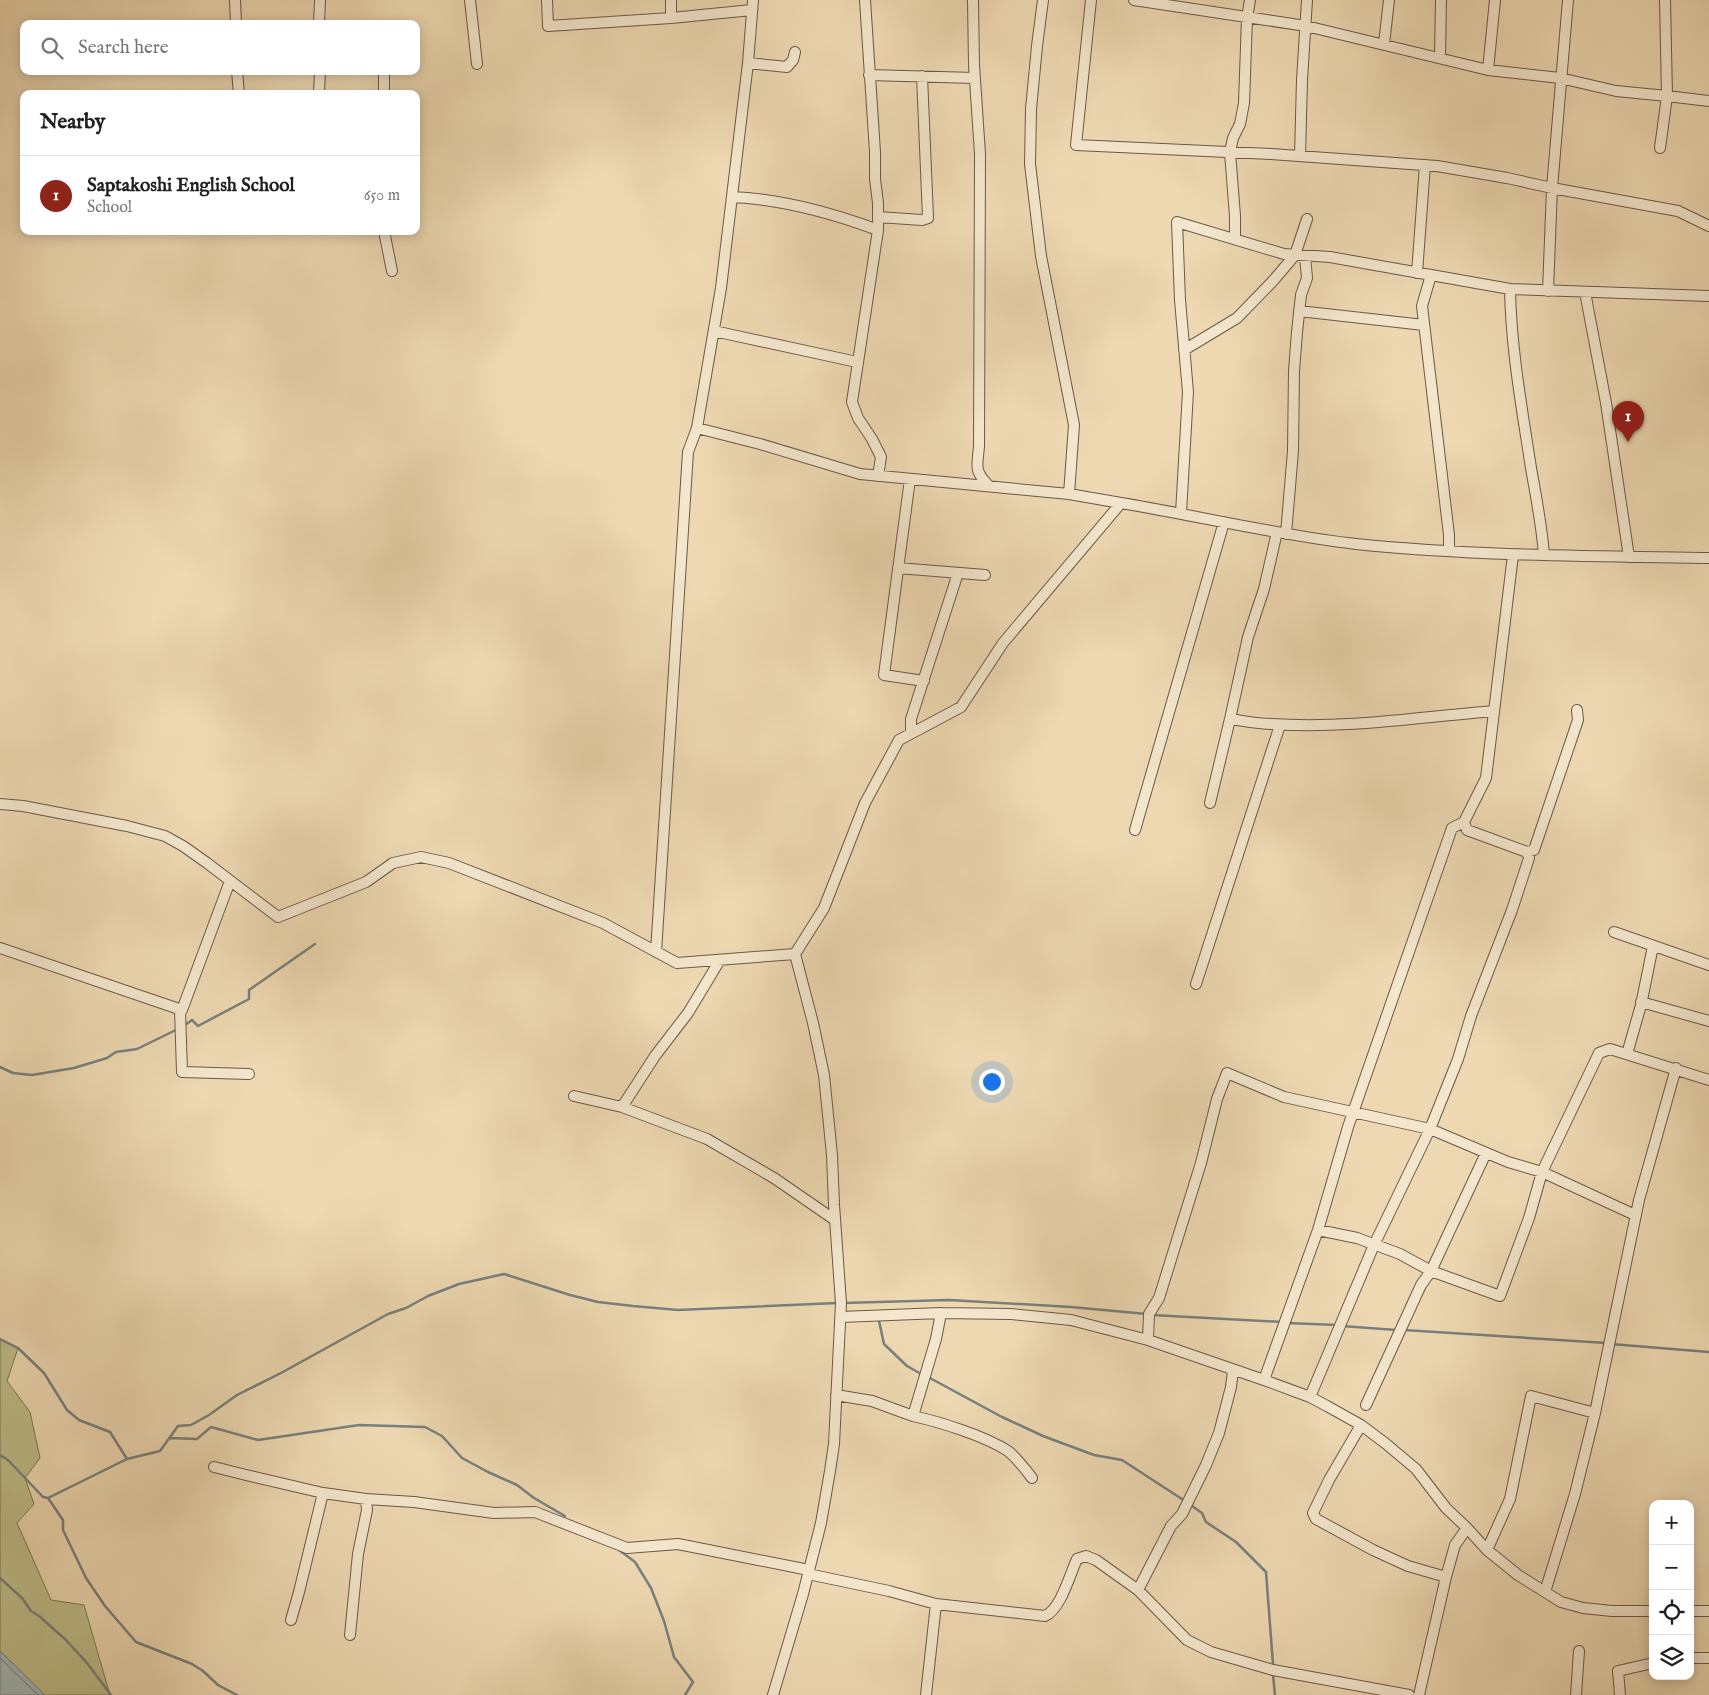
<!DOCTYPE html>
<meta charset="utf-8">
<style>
:root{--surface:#fff;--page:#f6f6f6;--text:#202124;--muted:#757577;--line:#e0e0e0;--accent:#8f2418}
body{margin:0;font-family:"IM FELL English",serif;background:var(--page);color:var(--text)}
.controls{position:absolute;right:15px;bottom:15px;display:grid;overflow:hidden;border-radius:10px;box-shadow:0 2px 12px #0003}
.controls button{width:45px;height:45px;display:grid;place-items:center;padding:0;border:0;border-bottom:1px solid var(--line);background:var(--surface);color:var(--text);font:25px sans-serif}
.you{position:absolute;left:991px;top:1081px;width:18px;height:18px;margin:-12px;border:4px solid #fff;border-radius:50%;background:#1a73e8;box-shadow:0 0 0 8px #1a73e833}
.badge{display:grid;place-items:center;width:32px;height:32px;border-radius:50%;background:var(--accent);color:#fff;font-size:16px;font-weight:700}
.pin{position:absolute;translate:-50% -41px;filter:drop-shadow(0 1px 2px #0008)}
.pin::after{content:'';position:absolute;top:26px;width:18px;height:15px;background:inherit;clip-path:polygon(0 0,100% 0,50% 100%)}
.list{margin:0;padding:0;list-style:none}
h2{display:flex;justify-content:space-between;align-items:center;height:65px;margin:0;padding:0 20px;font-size:21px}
h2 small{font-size:16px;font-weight:400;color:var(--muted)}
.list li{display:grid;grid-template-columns:32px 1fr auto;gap:15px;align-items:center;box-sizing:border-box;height:80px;padding:0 20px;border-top:1px solid var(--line)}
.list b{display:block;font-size:19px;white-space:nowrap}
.list p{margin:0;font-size:16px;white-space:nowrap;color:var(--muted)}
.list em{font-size:16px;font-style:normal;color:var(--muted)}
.icon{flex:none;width:28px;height:28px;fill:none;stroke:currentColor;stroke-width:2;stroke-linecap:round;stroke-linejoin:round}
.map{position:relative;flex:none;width:1709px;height:1695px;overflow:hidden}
.search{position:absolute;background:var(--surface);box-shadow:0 2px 12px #0003;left:20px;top:20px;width:400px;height:55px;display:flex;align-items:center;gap:12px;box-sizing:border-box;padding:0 18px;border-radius:10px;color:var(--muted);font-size:19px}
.panel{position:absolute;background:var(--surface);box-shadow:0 2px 12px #0003;left:20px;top:90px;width:400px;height:145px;border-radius:10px}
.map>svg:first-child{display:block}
.green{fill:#bdbd88;stroke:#7d7658}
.water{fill:#9fb6b8;stroke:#78807e}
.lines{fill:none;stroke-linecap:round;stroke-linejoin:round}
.shore{stroke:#6e7270;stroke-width:1}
.stream{stroke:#78807e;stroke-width:2.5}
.minor-casing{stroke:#69594a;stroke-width:12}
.minor{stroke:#f3e6cc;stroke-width:10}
</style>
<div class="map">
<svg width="1709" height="1695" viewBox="0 0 1709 1695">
<rect width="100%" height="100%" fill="#edd8b1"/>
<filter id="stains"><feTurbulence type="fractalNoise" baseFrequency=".004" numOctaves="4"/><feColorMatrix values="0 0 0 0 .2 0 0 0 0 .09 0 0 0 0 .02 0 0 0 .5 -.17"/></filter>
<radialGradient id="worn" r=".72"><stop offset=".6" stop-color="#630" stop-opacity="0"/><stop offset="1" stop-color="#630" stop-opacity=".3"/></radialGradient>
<path class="green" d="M0 1339 18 1348 7 1381 30 1412 40 1458 25 1478 34 1504 17 1523 51 1600 84 1605 110 1695H45L0 1651Z"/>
<path class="water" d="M0 1651 45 1695H0Z"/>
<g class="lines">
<path class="shore" d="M0 1658 38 1695"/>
<path class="stream" d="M185 1025 192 1020 198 1026 249 999V990L315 944
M0 1067 13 1073 32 1075 74 1068 107 1058 116 1052 137 1049 178 1029
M843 1303 949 1300 1071 1307 1147 1314
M1152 1315 1282 1322
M879 1321 884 1344 907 1366 923 1375
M1287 1323 1337 1325
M1342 1326 1396 1330
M1404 1330 1606 1343
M0 1339 18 1348 44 1373 67 1410 79 1420 110 1432 127 1459
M1611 1344 1709 1352
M928 1377 1002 1417 1043 1436 1094 1455 1122 1460 1185 1501
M169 1438 197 1439 211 1427 258 1440 359 1425 425 1427 442 1436 462 1458 488 1472 517 1485 534 1498 565 1516
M0 1455 8 1460 43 1497 48 1498 127 1459 160 1451 178 1426 191 1425 209 1415 237 1395 281 1373 388 1314 406 1308 428 1296 459 1284 504 1274 570 1295 598 1302 633 1306 678 1310 837 1303
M48 1498 63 1520V1530L86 1578 105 1606 136 1642 192 1664 203 1671 218 1685 237 1695
M1189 1504 1202 1513 1206 1522 1236 1542 1266 1572 1273 1664
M619 1550 635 1562 651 1588 664 1621 674 1657 693 1682 685 1695
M0 1578 22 1598 31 1611 39 1616 66 1640 87 1663 111 1695
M1273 1675 1275 1695"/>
<defs>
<path id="minor" d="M235 0 236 24
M470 0 477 64
M547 0 548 26 671 18
M671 0V18L752 10
M865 0 875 152V179L878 203V230
M973 0 974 65 980 154 979 447C977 467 974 471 989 486
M1043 0 1037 46 1031 109 1030 164 1041 256 1074 425 1069 494
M1091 0 1076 145 1271 154 1437 166 1507 178 1552 188 1678 211 1709 226
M1134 0 1306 26 1488 70 1560 78 1616 91 1667 96 1665 0
M319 24 320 0
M1384 44 1389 0
M1440 58 1441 0
M748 63 787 67 793 60 795 52
M1488 70 1495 0
M237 71 239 94
M384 71V94
M869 75 975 78
M319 94 320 71
M1660 148 1667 96 1709 101
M1300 156 1302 80 1307 0
M732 197C781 199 832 213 878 230L852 402 858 418 872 439 881 457 878 476
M878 217 922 220 928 218 922 76
M384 231 392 271
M1235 239V216L1230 152 1233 138 1240 124 1244 103 1247 18 1250 0
M1417 273 1425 165
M1431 275 1422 306 1449 535V551
M1510 289C1511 349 1522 409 1531 468 1536 497 1542 526 1544 555
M1548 291 1552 188 1568 0
M1585 292 1606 403 1629 557
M1299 311 1424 325
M714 331 857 362
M1184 350 1237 318 1272 282 1295 255 1307 219
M697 428 760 444 860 474 1069 494 1121 503
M910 479 884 675 924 681
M1181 513 1188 392 1180 300 1177 222 1284 254 1330 257 1510 289 1709 296
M1277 532 1264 589 1248 637 1230 719C1244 721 1258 724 1272 724 1346 729 1420 717 1494 711
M1286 534 1293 451 1294 371 1297 332 1301 295 1307 278 1305 256
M898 568 985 575
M911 733V719L958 573
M1210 803 1230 719
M0 804 23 806 127 826 165 836 183 846 207 863 278 917 366 882 393 863 421 857 449 863 603 923 677 963 795 954 824 908 865 803 899 740 961 707 1003 643 1121 503C1199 516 1277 535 1356 544 1474 556 1591 556 1709 558
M1135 830 1224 522
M1527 852 1534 850 1578 720 1577 710
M1614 932 1709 965
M0 948 182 1010 230 881
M656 952 688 452 697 428 721 288 748 63 753 0
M1196 984 1280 725
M1641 1002 1709 1021
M180 1010 182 1072 249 1074
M1627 1054 1641 1005 1653 946
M574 1096 622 1107 707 1139 774 1178 835 1220
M622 1107 655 1056 688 1013 720 960
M1318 1230 1357 1238 1400 1254 1431 1271 1500 1296 1529 1218 1542 1172 1635 1215
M941 1313 936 1339 913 1416C940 1422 985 1436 1008 1451 1017 1458 1025 1469 1032 1478
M841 1317 941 1313 1011 1314 1071 1320 1148 1340 1264 1380 1310 1397 1327 1406 1361 1425 1385 1443 1416 1469 1446 1508 1467 1528 1487 1550 1518 1575 1561 1602 1583 1608 1612 1611H1653
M1148 1340 1149 1314 1159 1298 1201 1163 1217 1099 1227 1073 1284 1097 1430 1129 1508 1162 1542 1172 1599 1053 1610 1049 1709 1080
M1264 1380 1318 1230 1348 1127 1452 828 1464 822 1486 778 1513 555
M836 1395 872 1401 913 1416
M1310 1397 1374 1245 1430 1129 1458 1059 1471 1016 1512 910 1529 858 1527 852 1467 830 1464 822
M1366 1405 1421 1285 1431 1271 1486 1153
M1595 1413 1639 1200 1676 1068
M1361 1425 1329 1480 1313 1513 1316 1519 1373 1550 1408 1566 1446 1577
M214 1467 246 1475 323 1493 366 1499 414 1502 494 1513 535 1512 627 1548 678 1544 809 1570
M1487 1550 1510 1499 1531 1396 1595 1413 1575 1494 1545 1592
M808 1574 889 1591 936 1604 1045 1616C1061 1609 1070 1574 1077 1559L1086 1556 1096 1560 1138 1590 1187 1640 1211 1652 1273 1670 1409 1695
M1138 1590 1171 1526 1182 1514 1206 1465 1219 1433 1231 1387 1233 1370
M1690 1611H1709
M291 1620 299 1592 323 1493
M350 1635 358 1554 367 1510 366 1499
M1690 1658H1709
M773 1695 803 1594 821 1523 830 1471 834 1444 841 1303 834 1205 832 1155 824 1075 813 1023 795 954
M926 1695 936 1604
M1419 1695 1446 1577 1455 1545 1467 1528
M1576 1695 1579 1651
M1620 1695 1618 1671 1653 1663"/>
</defs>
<use href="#minor" class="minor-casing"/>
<use href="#minor" class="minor"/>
</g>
<rect width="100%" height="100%" filter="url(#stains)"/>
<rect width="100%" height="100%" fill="url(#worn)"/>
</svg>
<div class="controls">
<button>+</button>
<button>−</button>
<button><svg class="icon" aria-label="locate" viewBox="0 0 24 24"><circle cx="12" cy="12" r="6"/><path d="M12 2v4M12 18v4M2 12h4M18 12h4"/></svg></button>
<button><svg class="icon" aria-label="layers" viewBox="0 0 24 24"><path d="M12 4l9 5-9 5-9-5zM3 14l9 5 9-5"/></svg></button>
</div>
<div class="you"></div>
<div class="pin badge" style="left:1628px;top:442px">1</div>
<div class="search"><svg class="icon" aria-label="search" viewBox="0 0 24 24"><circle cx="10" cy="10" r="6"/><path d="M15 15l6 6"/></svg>Search here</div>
<section class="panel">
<h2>Nearby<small></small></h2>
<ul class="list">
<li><span class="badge">1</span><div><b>Saptakoshi English School</b><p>School</p></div><em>650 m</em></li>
</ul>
</section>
</div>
